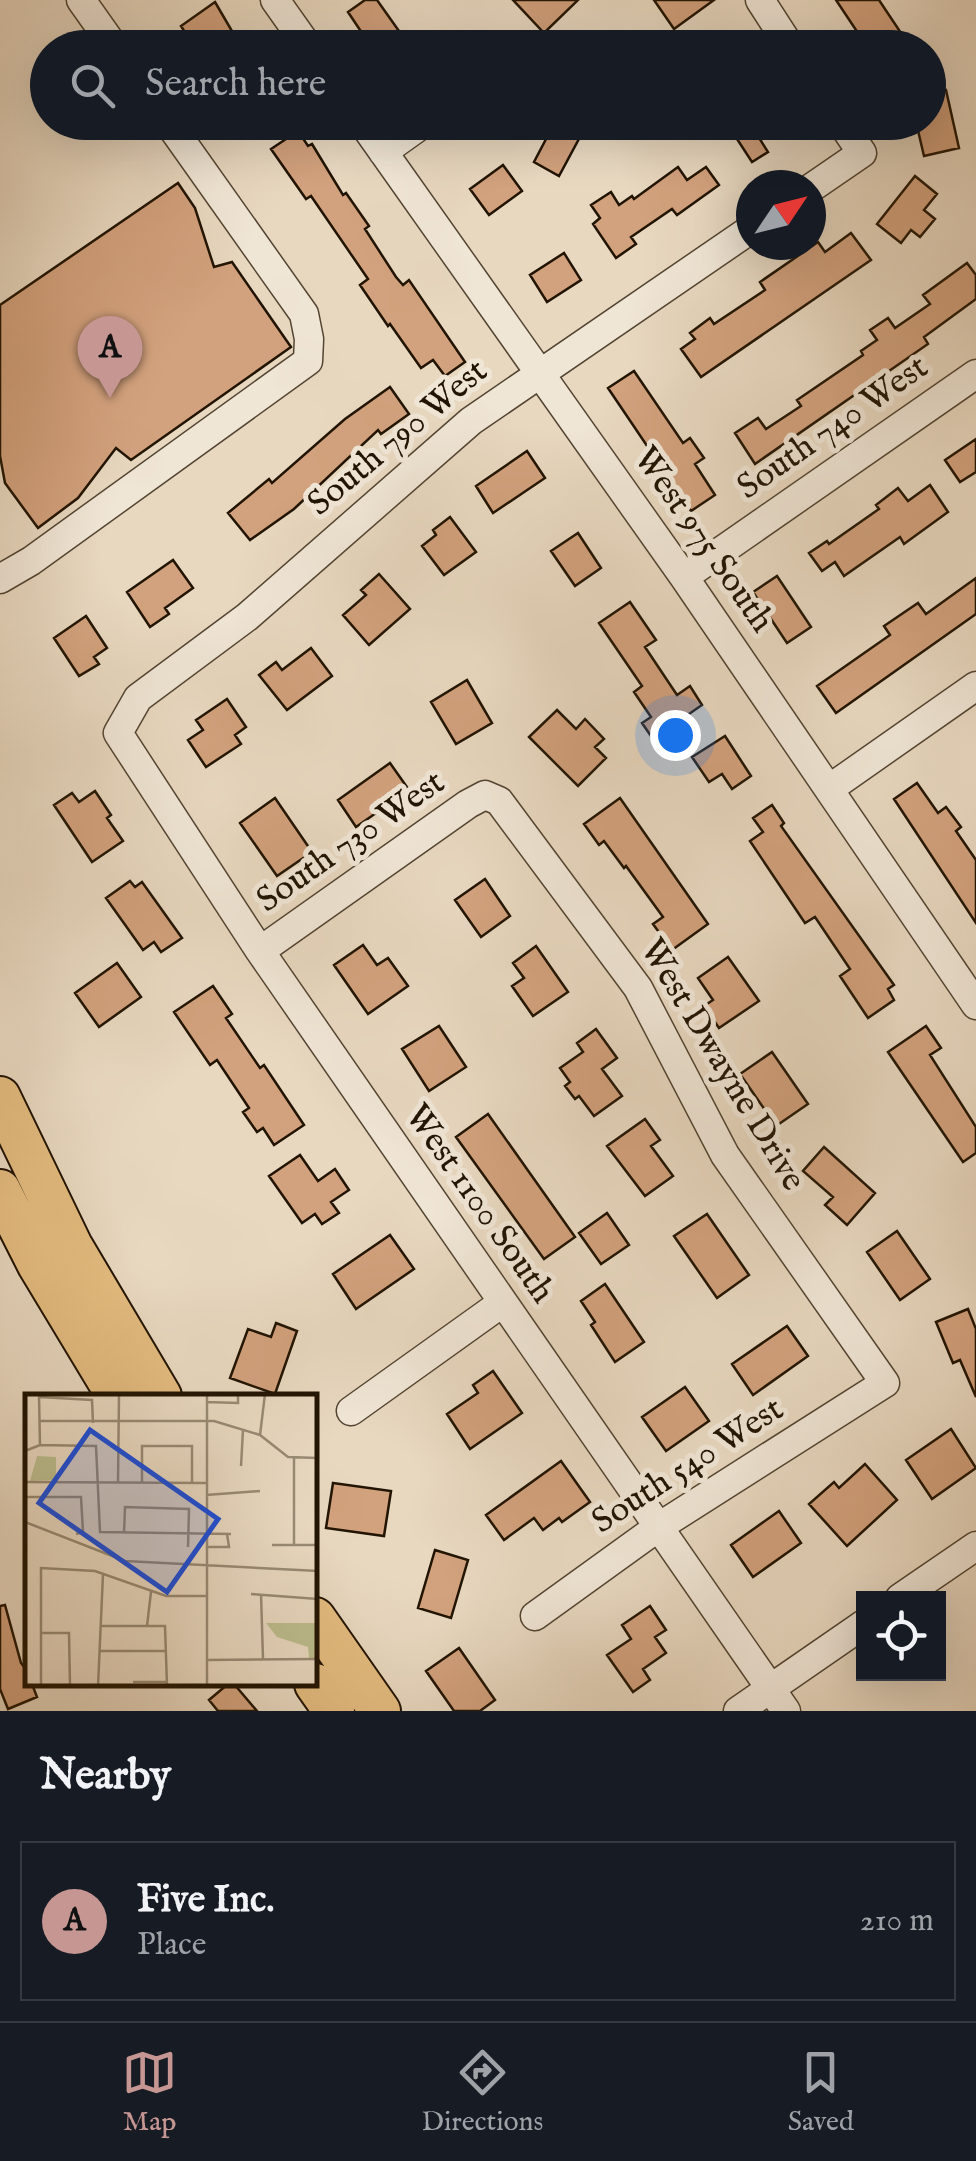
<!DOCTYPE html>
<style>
:root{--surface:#171b24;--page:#242831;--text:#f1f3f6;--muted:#9ea1a6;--line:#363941;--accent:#c59692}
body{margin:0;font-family:"IM FELL English",serif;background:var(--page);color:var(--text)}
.controls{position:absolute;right:30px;bottom:30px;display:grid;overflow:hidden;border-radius:0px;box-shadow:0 10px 40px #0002}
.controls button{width:90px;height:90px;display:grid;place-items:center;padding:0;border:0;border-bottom:2px solid var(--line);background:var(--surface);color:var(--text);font:50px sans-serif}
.compass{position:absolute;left:736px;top:170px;width:90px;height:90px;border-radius:50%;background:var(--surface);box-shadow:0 10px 40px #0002;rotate:55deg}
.you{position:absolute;left:675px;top:735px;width:35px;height:35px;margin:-25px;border:8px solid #fff;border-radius:50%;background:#1a73e8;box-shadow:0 0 0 15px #1a73e833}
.badge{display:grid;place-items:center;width:65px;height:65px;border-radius:50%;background:var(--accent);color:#111;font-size:32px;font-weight:700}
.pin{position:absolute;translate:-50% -82px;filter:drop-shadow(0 2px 5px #0008)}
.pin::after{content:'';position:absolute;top:52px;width:35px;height:30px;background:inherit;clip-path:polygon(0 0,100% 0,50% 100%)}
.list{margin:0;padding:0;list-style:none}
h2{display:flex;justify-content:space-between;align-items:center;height:130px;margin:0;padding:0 40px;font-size:42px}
h2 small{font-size:32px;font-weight:400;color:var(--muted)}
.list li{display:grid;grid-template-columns:65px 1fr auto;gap:30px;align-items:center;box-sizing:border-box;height:160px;margin:0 20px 20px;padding:0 20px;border:2px solid var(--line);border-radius:0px}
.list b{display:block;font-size:38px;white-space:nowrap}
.list p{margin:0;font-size:32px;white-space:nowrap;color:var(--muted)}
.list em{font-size:32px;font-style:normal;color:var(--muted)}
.icon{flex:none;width:55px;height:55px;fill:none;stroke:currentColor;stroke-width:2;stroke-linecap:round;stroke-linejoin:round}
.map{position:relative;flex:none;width:976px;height:1711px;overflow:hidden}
.search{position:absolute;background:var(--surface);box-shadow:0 10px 40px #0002;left:30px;right:30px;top:30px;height:110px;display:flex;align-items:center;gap:25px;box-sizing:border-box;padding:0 35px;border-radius:55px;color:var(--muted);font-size:38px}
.sheet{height:310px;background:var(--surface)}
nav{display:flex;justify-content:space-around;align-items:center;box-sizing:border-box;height:140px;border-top:2px solid var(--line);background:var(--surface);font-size:28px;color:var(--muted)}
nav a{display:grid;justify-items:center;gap:5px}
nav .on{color:var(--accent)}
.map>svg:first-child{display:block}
.building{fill:#d2a17d;stroke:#211403;stroke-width:2.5}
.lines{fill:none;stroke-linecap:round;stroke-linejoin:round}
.minor-casing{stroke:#534532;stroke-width:31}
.highway-casing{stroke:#211403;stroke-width:44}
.minor{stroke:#f0e6d6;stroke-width:28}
.highway{stroke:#e4bc80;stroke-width:40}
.labels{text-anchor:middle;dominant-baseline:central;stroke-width:10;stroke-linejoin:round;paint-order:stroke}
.street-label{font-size:35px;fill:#211403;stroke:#f0e6d6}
.inset-road{fill:none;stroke:#988a74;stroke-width:2.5}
.view{fill:#1d4ed8;fill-opacity:0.15;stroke:#1d4ed8;stroke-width:5}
.inset-edge{fill:none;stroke:#211403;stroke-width:5}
</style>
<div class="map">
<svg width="976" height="1711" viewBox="0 0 976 1711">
<rect width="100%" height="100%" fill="#e8d8c0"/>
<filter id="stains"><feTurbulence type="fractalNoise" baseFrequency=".002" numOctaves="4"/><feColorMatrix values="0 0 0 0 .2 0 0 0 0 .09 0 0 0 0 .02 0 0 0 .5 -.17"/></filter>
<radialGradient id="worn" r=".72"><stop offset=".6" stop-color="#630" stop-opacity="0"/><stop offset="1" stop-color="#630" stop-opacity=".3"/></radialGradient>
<path class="building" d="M365 0H377L411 48H372L348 12Z
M513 0H578L544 33Z
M654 0H714L674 29Z
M836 0H879L911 48H868Z
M215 2 236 38 223 48H195L181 26Z
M946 90 959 148 924 156 916 122H928V94Z
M555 122H588L559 176 534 162Z
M726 122H749L768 152 752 162Z
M298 131 308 146 312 144 343 195 346 193 369 226 365 229 396 277 403 285 409 280 465 362 445 376 433 360 421 368 390 324 388 326 360 285 368 279 311 196 306 199 271 149Z
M503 165 522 191 489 215 470 189Z
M678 167 687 180 706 167 719 185 677 215 672 209 631 237 636 244 616 258 593 224 600 218 591 205 611 192 619 205 632 196 634 199Z
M915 176 937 194 924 210 935 219 920 237 911 230 901 243 877 224Z
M178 183 195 208 214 267 232 262 291 347 131 460 116 448 78 498 38 528 5 483 0 456V305Z
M851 233 871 260 701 377 681 349 695 339 690 333 710 318 714 324 765 290 760 282 818 242 825 252Z
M564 253 581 280 547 302 530 275Z
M967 263 976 275V299L924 337 928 344 755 464 735 433 758 418 766 429 801 406 797 400 863 355 861 351 877 340 870 330 888 318 895 328 930 304 923 295Z
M634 371 683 443 690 438 704 458 695 464 715 495 691 511 608 388Z
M390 387 409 414 381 434 378 430 294 509 250 540 228 513 269 479 272 483 345 419Z
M976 439V472L960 482 945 460Z
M527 451 545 478 493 513 476 486Z
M930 485 948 512 904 544 900 537 844 576 835 562 822 571 809 553 827 541 829 544 879 509 876 505 898 488 908 501Z
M450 517 476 552 444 575 422 546 436 535 433 530Z
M578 533 601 568 575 586 551 551Z
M173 560 193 588 165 608 169 614 150 627 127 592Z
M379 574 410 609 369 645 343 615 366 595 361 590Z
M777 576 811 627 787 643 753 592Z
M976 578V614L836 713 817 686 890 635 884 626 918 603 926 614Z
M630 602 656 640 645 647 677 695 690 686 702 705 653 739 642 723 651 717 634 692 642 686 599 623Z
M86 616 107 648 94 657 99 664 79 676 54 638Z
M311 648 332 676 287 710 259 675 276 662 282 670Z
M467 680 492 723 456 744 431 702Z
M227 699 246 727 235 735 241 744 206 767 188 740 203 730 196 720Z
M557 710 576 729 585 719 604 739 595 747 606 758 578 786 529 737Z
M725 736 751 776 732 789 722 774 709 782 692 757Z
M390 763 409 790 356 827 338 800Z
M917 783 938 813 946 807 961 827 956 831 976 860V923L894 799Z
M95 791 111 815 107 818 123 841 92 862 54 805 72 793 79 802Z
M275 798 312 852 277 876 240 823Z
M620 798 708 924 672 950 653 924 663 917 626 866 624 868 604 841 599 845 584 824Z
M772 805 784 823 781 826 894 985 888 989 894 1000 868 1018 840 976 850 969 815 917 805 923 750 841 763 832 753 818Z
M485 879 510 916 481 937 455 900Z
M130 881 135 887 142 882 182 938 161 952 154 942 143 950 106 898Z
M363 945 377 965 388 958 408 986 368 1014 334 965Z
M536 946 568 992 533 1016 512 986 524 978 513 963Z
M728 957 759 1001 719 1028 704 1006 713 1000 698 978Z
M117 963 141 997 99 1027 75 993Z
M213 986 232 1014 226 1018 260 1068 264 1065 304 1125 274 1145 263 1128 257 1132 243 1112 249 1108 217 1060 210 1065 174 1012Z
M439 1026 466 1067 429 1091 402 1049Z
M926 1026 941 1048 930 1055 976 1127V1153L963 1162 888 1052Z
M596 1029 617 1058 602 1069 622 1096 594 1116 579 1096 575 1099 565 1086 570 1082 560 1068 583 1052 577 1043Z
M772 1052 808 1104 776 1126 740 1074Z
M488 1114 575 1237 544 1259 456 1137Z
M645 1119 660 1140 651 1146 673 1176 645 1196 607 1146Z
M824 1147 875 1193 847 1225 825 1205 833 1197 803 1171Z
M300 1155 318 1181 335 1169 349 1190 331 1202 339 1213 322 1224 315 1214 302 1223 269 1176Z
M607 1213 629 1245 601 1264 579 1233Z
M707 1214 749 1275 717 1298 674 1236Z
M897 1231 930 1279 900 1300 867 1252Z
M390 1235 414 1269 356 1309 333 1274Z
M605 1284 644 1342 615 1362 591 1325 595 1322 581 1301Z
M968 1309 976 1329V1397L960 1360 953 1363 936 1322Z
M276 1323 297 1331 275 1394 230 1378 248 1329 271 1337Z
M787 1326 808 1356 753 1395 732 1364Z
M493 1371 522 1413 470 1449 447 1414 478 1393 473 1385Z
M685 1387 709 1421 666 1451 642 1417Z
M951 1429 976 1468 932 1499 906 1460Z
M561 1461 590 1502 562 1522 559 1518 543 1530 534 1518 504 1540 486 1515Z
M865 1464 897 1500 847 1546 809 1504 834 1482 839 1488Z
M333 1483 391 1491 384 1536 326 1528Z
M779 1511 801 1543 753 1577 731 1545Z
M435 1550 468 1560 451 1618 418 1608Z
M5 1605 21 1663 28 1672V1684H32L37 1697 8 1709 0 1689V1606Z
M650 1606 666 1630 655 1637 666 1653 643 1669 650 1680 633 1692 607 1655 631 1639 622 1625Z
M459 1648 495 1700 480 1711H454L426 1671Z
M228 1684H234L257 1711H218L209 1700Z"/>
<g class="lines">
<defs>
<path id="minor" d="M81 0 115 48
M275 0 309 48
M760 0 791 48
M362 122 684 577 976 1005
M383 152 425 122
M811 188 862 153 841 122
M751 229 471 421 247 617 138 698 118 733 260 951 786 1711
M684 577 976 374
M0 579 31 561 308 361 309 339 304 314 168 122
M829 789 976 686
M260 951 468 804 485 795 499 801 638 988 725 1155 885 1383 657 1528 535 1616
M351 1411 502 1303
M900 1598 976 1546
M738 1711 864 1624"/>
<path id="highway" d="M0 1097 72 1246 161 1396
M0 1190 38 1265 117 1396
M315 1618 380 1711
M315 1684 334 1711"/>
</defs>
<use href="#minor" class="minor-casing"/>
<use href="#highway" class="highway-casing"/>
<use href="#minor" class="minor"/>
<use href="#highway" class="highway"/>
</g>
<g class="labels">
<g class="street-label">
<text transform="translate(833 428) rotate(-35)">South 740 West</text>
<text transform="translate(398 438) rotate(-40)">South 790 West</text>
<text transform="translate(703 540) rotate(55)">West 975 South</text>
<text transform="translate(351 842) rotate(-35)">South 730 West</text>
<text transform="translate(722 1065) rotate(59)">West Dwayne Drive</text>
<text transform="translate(479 1204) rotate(55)">West 1100 South</text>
<text transform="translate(688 1466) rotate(-33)">South 540 West</text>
</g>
</g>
<g transform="translate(25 1394)">
<rect width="292" height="292" fill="#e8d8c0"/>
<path d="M12 62 31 63V86L5 87ZM241 229H292V264H284L283 253 252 243Z" fill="#bcbd8e"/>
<path class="inset-road" d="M182 0V292M14 2 15 51M14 3 67 6 68 29M181 8 213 9V0M15 27H189L235 41 263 63 293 64M235 41 240 0M0 57 15 51 71 52 75 138 206 140M216 72 218 36M0 88 181 89M93 88 94 0M117 88V52H167V89M181 101 235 97M0 103H56L58 138 51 140M0 128 100 167 293 177M99 139 100 113 164 115 163 153M247 151H293M269 151V63M181 153H204L202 140M226 200 293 205M236 200 238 265M75 232H140L142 292M122 232 126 198M16 239H44L45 292M75 257H142M182 266 293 265M108 288H141M16 292V174L70 177 141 202H181M73 292 78 180"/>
<path class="view" d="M65 36 193 125 142 198 14 109Z"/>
<rect width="292" height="292" class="inset-edge"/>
</g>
<rect width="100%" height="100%" filter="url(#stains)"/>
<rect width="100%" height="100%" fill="url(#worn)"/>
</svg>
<div class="controls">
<button><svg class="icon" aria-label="locate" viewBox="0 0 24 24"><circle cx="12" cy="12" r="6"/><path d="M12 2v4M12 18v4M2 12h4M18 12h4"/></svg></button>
</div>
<svg class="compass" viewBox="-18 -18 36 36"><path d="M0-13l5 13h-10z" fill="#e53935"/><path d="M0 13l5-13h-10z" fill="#9ea1a6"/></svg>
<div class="you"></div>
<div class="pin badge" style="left:110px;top:398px">A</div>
<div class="search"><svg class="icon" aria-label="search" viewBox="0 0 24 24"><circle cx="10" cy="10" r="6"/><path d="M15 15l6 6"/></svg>Search here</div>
</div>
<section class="sheet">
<h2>Nearby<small></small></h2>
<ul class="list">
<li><span class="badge">A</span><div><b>Five Inc.</b><p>Place</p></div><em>210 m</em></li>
</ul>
</section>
<nav>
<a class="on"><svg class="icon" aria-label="map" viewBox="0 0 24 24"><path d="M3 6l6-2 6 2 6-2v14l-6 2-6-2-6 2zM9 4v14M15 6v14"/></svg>Map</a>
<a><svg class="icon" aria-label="directions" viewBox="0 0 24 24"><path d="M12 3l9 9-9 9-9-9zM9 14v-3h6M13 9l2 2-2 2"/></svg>Directions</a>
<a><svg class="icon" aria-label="saved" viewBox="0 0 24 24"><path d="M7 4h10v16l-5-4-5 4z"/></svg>Saved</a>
</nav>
